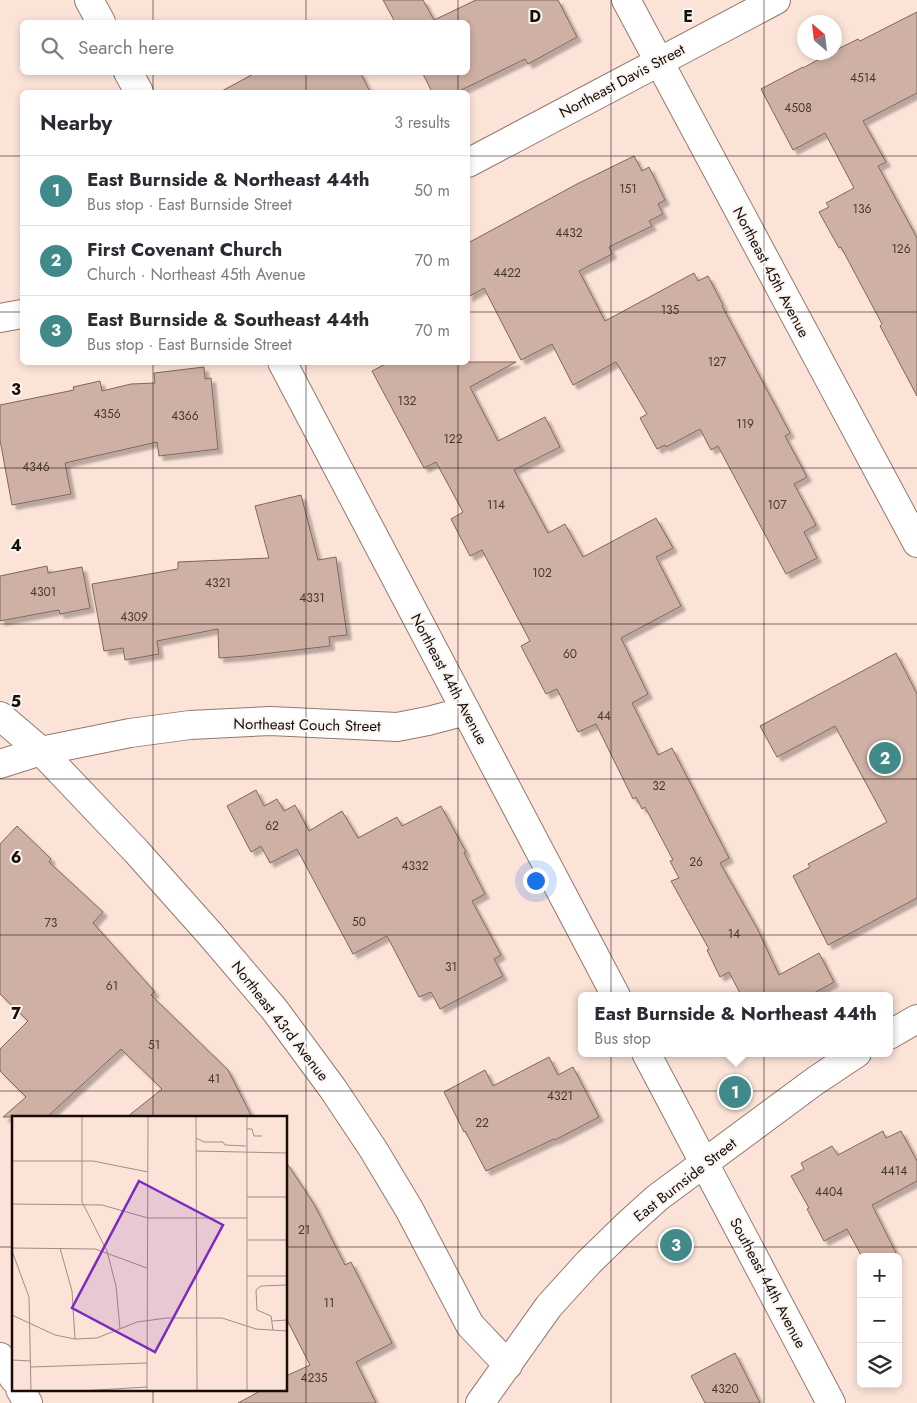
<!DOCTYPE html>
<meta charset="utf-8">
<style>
:root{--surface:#fff;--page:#f2f2f3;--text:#2b2b33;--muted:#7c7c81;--line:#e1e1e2;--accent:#428a89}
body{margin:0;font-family:Jost,sans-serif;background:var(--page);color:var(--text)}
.controls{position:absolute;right:15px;bottom:15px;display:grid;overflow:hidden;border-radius:8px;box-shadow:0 2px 8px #0003}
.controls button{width:45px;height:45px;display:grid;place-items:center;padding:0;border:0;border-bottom:1px solid var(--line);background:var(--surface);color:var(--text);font:25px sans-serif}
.compass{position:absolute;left:797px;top:15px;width:45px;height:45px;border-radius:50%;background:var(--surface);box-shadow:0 2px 8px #0003;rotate:332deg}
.you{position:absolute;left:535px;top:880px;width:18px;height:18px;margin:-12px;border:4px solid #fff;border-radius:50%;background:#1a73e8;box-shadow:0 0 0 8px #1a73e833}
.badge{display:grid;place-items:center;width:32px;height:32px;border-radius:50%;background:var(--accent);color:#fff;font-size:16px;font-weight:700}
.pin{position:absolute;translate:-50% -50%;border:2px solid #fff;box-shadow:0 1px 5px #0006}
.popup{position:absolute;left:578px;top:992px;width:315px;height:65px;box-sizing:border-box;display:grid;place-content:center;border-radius:8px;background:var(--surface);filter:drop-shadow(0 1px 4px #0005);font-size:16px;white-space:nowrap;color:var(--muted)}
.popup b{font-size:19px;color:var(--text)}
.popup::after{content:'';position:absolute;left:50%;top:100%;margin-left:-10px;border:10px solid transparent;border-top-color:var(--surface)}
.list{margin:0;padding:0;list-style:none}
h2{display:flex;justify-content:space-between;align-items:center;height:65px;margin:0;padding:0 20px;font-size:21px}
h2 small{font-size:16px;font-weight:400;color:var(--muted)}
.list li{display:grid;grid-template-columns:32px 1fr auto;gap:15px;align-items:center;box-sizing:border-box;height:70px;padding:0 20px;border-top:1px solid var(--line)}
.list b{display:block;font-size:19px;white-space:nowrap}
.list p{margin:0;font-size:16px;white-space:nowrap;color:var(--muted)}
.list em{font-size:16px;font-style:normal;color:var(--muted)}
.icon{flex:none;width:28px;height:28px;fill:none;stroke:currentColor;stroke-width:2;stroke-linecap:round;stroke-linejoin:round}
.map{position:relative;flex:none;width:917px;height:1403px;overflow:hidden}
.search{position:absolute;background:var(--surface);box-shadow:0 2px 8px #0003;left:20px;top:20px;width:450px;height:55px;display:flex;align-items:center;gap:12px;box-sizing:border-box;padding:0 18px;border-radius:8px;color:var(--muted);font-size:19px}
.panel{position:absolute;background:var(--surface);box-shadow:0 2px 8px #0003;left:20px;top:90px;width:450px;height:275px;border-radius:8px}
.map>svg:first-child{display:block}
.building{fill:#ceb0a4;stroke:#81665a;filter:url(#shadow)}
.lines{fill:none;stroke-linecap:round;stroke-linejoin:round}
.minor-casing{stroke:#94786d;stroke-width:30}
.secondary-casing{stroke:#94786d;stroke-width:30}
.minor{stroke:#fff;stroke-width:28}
.secondary{stroke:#fff;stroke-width:28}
.grid{fill:none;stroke:#180d09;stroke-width:1;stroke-opacity:0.55}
.labels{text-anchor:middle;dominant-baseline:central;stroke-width:4;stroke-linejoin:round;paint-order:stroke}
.number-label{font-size:12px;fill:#463630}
.street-label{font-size:15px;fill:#180d09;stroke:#fbf5f2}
.inset-road{fill:none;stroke:#a18d85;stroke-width:1}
.view{fill:#7b2cbf;fill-opacity:0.15;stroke:#7b2cbf;stroke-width:2.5}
.inset-edge{fill:none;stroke:#180d09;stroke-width:2.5}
.grid-label{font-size:16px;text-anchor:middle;font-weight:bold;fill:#180d09;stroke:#fbf5f2;stroke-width:4;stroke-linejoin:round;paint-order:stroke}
</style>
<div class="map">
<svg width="917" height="1403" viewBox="0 0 917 1403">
<defs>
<filter id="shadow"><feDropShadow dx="4.5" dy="4.5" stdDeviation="1" flood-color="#0004"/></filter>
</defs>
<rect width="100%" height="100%" fill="#fce3d8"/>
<path class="building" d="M383 0H423L434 20 476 0H558L577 37 528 64 525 59 457 92H432L422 72H468V22H395Z
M917 12V93L863 121 886 162 878 166 917 238V396L880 326 882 324 841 247 839 248 819 212 829 207 826 203 854 188 825 133 793 150 761 89 803 67V68L832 52H834V51L858 39 860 41Z
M257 72H360L370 92H220Z
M634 156 642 171 649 167 665 200 658 204 663 214 649 221 652 226 609 247 612 254 579 271 605 321 694 273 698 281 708 276 723 305 722 306 790 433 785 436 807 477 794 484 816 525 804 532 817 558 786 574 718 446 711 450 700 429 666 447 665 445 657 449 640 418 647 414 616 362 573 385 552 344 521 360 484 288 468 297V243L577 184Z
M389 362H516L470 387 498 441 545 417 560 447 514 470 548 533 565 524 583 557 656 518 673 548 656 557 681 606 621 638 648 694 632 703 658 755 672 748 729 858 720 863 757 928 779 975 819 953 834 982 809 996H739L741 995 729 972 720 977 707 950 709 949 671 881 679 878 670 861 673 860 645 807 642 809 636 797 633 799 596 724 578 732 557 689 546 694 521 646 530 641 482 550 470 556 451 519 463 512 436 462 424 468 372 371Z
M204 367 205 379 211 378 218 449 159 456 157 442 65 463 71 494 12 505 0 440V405L74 390 73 387 100 381 102 391 131 384 155 383 154 373Z
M301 495 318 560 336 557 347 635 329 637 330 646 246 656 219 658 218 629 157 641 159 654 125 660 123 648 104 651 92 584 178 569V562L269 558 255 506Z
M47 566 48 573 82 567 90 608 60 614 59 610 0 621V576Z
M896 653 917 694V898L828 945 793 876 810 867 808 864 887 822 835 726 777 757 760 726Z
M256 790 264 806 277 799 284 811 295 805 309 831 342 811 358 838 397 817 402 826 441 806 466 852 464 853 485 894 472 901 501 955 494 959 503 976 440 1009 431 992 419 997 387 936 353 954 297 849 270 863 261 846 251 852 227 806Z
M17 826 51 859 49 862 103 912 93 923 155 992 151 995 228 1070 252 1117H127L162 1089 121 1049 47 1117H3L26 1097 0 1071V1049L28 1021 0 994V844Z
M549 1057 558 1075 573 1067 599 1117 555 1140 554 1139 486 1171 465 1131 464 1132 444 1092 485 1070 493 1086Z
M883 1131 886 1138 901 1131 917 1161V1181L872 1205 898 1257H862L847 1229 824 1241 807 1209 809 1208 791 1176 804 1169 801 1163 832 1146 838 1155Z
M286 1162 314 1204 345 1265 351 1262 392 1343 356 1362 376 1403H238L264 1389H286V1376L310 1365 286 1318Z
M735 1353 760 1403H705L691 1376Z"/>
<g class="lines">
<defs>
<path id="minor" d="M89 0 101 22
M626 0 917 543
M128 72 139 92
M468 163 776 0
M0 318 22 314
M282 362 616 996
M0 716 41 751 136 851 210 934 274 1009 333 1089 373 1149 409 1209 470 1325 508 1365
M0 764 41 751 130 733 190 725 270 721 397 727 428 721 466 711
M646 1053 831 1403
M0 1357 14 1379
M20 1389 28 1403"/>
<path id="secondary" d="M889 1035 917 1019
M480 1403 549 1306 588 1263 626 1226 657 1198 815 1081 857 1053"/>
</defs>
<use href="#minor" class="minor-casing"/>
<use href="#secondary" class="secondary-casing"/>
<use href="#minor" class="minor"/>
<use href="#secondary" class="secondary"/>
</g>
<path class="grid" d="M153 0V22M306 0V22M458 0V22M611 0V1403M764 0V1403M153 72V92M306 72V92M458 72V92M0 156H22M468 156H917M0 312H22M468 312H917M153 362V1117M306 362V1403M458 362V1403M0 468H917M0 624H917M0 779H917M0 935H917M0 1091H917M0 1247H14M286 1247H917M153 1389V1403"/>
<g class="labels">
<g class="number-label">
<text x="863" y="78">4514</text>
<text x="798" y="108">4508</text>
<text x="628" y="189">151</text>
<text x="862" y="209">136</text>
<text x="569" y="233">4432</text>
<text x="901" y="249">126</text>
<text x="507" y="273">4422</text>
<text x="670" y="310">135</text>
<text x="717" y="362">127</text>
<text x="407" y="401">132</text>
<text x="107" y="414">4356</text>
<text x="185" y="416">4366</text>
<text x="745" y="424">119</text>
<text x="453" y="439">122</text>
<text x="36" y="467">4346</text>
<text x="496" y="505">114</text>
<text x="777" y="505">107</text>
<text x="542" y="573">102</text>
<text x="218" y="583">4321</text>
<text x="43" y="592">4301</text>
<text x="312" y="598">4331</text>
<text x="134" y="617">4309</text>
<text x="570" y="654">60</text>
<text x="604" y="716">44</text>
<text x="659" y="786">32</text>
<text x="272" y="826">62</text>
<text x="696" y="862">26</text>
<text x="415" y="866">4332</text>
<text x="359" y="922">50</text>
<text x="51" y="923">73</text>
<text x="734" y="934">14</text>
<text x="451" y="967">31</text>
<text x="112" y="986">61</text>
<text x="154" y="1045">51</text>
<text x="214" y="1079">41</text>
<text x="560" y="1096">4321</text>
<text x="482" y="1123">22</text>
<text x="894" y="1171">4414</text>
<text x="829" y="1192">4404</text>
<text x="304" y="1230">21</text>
<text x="329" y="1303">11</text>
<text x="314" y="1378">4235</text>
<text x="725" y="1389">4320</text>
</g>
<g class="street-label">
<text transform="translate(622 81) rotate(-28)">Northeast Davis Street</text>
<text transform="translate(771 272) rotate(62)">Northeast 45th Avenue</text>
<text transform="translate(449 679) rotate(62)">Northeast 44th Avenue</text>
<text transform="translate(307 725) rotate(1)">Northeast Couch Street</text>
<text transform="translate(280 1021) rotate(52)">Northeast 43rd Avenue</text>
<text transform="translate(685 1180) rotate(-38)">East Burnside Street</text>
<text transform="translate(768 1283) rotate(62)">Southeast 44th Avenue</text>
</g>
</g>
<g transform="translate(12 1116)">
<rect width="275" height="275" fill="#fce3d8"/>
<path class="inset-road" d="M70 0V86L95 135 104 170 108 213M184 0 185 275M194 0H218M235 0V275M235 13H240L242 20H250M184 22 192 26H211L213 29 234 30M184 35 275 37M0 45H81L136 56M235 81H275M0 88 90 89 136 102H235M235 124H275M0 132 83 133 135 152M48 132 60 175 63 223M0 135 17 181 19 275M235 160H275M0 199 43 219 63 223 85 222 125 206 155 202H210L244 213 275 215M260 205 275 204M261 214 259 200 245 194 244 174 249 170 275 169M0 244 19 245M19 251 135 247M69 275 135 271M135 275 136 0"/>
<path class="view" d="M127 65 211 109 143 236 60 192Z"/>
<rect width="275" height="275" class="inset-edge"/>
</g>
<g class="grid-label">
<text x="535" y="22">D</text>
<text x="688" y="22">E</text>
<text x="16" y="395">3</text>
<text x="16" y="551">4</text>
<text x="16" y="707">5</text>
<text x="16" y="863">6</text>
<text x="16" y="1019">7</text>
</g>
</svg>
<div class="controls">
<button>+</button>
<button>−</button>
<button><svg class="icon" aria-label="layers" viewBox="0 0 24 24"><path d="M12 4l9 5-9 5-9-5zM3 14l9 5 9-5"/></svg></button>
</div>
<svg class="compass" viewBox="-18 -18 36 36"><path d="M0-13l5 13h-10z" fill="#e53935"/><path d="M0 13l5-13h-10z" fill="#7c7c81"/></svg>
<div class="you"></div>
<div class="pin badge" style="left:735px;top:1092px">1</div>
<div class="popup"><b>East Burnside &amp; Northeast 44th</b>Bus stop</div>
<div class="pin badge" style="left:885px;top:758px">2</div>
<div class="pin badge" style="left:676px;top:1245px">3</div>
<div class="search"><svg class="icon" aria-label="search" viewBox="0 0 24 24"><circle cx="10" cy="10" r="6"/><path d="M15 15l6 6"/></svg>Search here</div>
<section class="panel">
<h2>Nearby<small>3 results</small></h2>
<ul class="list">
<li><span class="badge">1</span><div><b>East Burnside &amp; Northeast 44th</b><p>Bus stop · East Burnside Street</p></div><em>50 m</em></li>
<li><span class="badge">2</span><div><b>First Covenant Church</b><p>Church · Northeast 45th Avenue</p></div><em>70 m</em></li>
<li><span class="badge">3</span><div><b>East Burnside &amp; Southeast 44th</b><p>Bus stop · East Burnside Street</p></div><em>70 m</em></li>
</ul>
</section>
</div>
